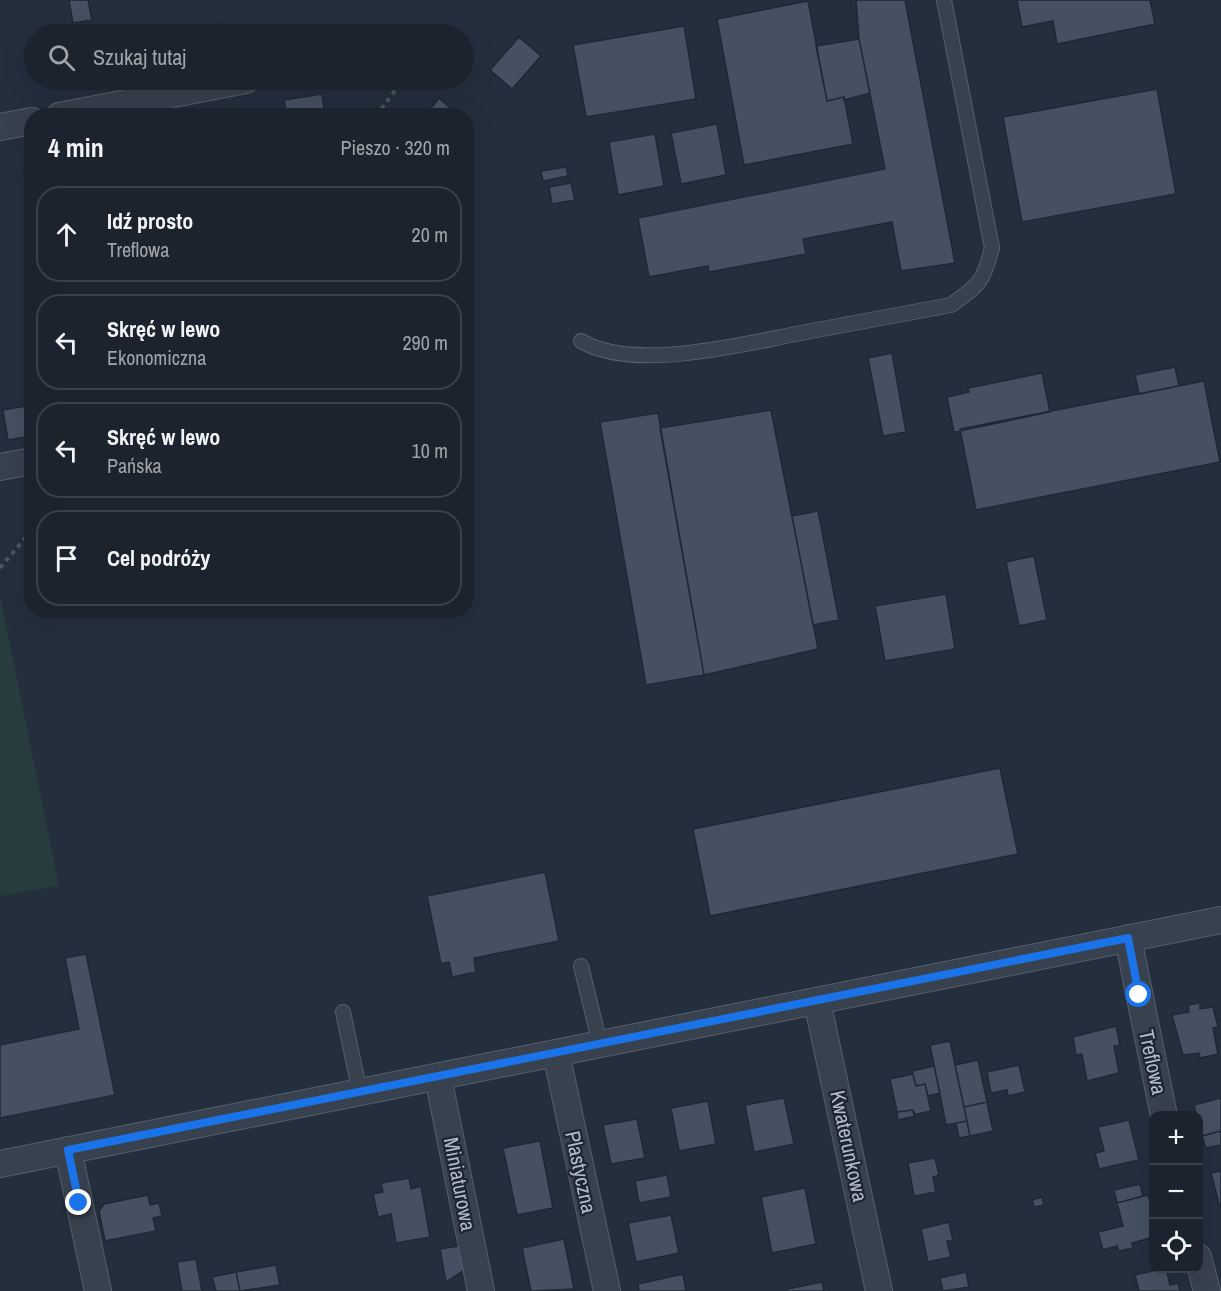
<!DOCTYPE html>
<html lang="pl">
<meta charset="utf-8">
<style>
:root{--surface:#1b232e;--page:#282f3a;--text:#f1f3f6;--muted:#a0a4aa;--line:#39404a}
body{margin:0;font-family:"Archivo Narrow",sans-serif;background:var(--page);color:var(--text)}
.controls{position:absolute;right:18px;bottom:18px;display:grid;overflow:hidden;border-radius:12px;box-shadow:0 6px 24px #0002}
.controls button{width:54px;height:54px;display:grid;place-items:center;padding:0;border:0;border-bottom:2px solid var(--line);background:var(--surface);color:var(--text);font:30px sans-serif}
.stop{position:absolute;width:18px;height:18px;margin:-14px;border:4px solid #1a73e8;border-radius:50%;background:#fff}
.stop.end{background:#1a73e8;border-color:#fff;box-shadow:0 2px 6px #0008}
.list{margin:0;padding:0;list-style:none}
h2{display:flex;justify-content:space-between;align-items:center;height:78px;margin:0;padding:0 24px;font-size:26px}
h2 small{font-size:20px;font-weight:400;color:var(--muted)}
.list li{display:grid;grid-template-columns:39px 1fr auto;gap:18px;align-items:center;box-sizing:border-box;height:96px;margin:0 12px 12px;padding:0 12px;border:2px solid var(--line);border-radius:24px}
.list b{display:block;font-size:22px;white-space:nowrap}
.list p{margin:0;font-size:20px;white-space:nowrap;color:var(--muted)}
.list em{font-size:20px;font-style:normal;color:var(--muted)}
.icon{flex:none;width:33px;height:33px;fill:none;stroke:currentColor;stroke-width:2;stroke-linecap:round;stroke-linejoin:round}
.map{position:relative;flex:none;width:1221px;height:1291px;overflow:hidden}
.search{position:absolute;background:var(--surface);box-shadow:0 6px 24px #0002;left:24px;top:24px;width:450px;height:66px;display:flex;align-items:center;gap:15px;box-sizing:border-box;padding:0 21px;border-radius:33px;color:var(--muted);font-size:22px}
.panel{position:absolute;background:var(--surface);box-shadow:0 6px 24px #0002;left:24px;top:108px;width:450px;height:510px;border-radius:24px}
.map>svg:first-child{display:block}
.green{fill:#263c3f}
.building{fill:#455162;stroke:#1f2835;stroke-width:1.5}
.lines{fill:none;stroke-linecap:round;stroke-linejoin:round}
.lane-casing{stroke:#565f6c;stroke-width:16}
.street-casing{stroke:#565f6c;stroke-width:28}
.path{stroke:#44595c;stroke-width:4;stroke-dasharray:4.5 4.5;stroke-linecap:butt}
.lane{stroke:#38414e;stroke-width:14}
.street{stroke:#38414e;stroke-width:26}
.route{stroke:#1a73e8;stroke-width:8}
.labels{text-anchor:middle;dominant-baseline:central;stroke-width:4.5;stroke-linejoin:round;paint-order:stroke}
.street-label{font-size:21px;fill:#b4bcc9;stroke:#1d2633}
</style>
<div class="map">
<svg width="1221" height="1291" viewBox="0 0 1221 1291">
<rect width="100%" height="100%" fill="#242f3e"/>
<path class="green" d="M0 596 59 886 0 896Z"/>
<path class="building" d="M69 0H88L92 20 73 23Z
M856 0H905L955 263 901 271 892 222 803 239 806 254 709 272 708 266 649 277 638 218 885 169 859 39Z
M1017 0H1150L1155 24 1057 44 1053 21 1022 27Z
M808 1 827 101 844 97 853 144 744 165 717 19Z
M220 23 222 34H186L185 30Z
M684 26 696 99 586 117 573 45Z
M519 37 541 56 512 89 490 70Z
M859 39 870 93 844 100V97L827 101 816 46Z
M1157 89 1176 194 1022 222 1003 117Z
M322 94 325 116H287L284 100Z
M439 98 456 113 454 116H425Z
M717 124 726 175 681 184 671 133Z
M655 134 664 186 618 195 609 142Z
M566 167 568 176 543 181 541 171Z
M32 169V213H31L23 171Z
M571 183 575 200 552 204 549 187Z
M892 353 906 432 883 436 868 358Z
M1175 367 1179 386 1139 394 1135 375Z
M1042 373 1050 412 954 432 947 397 969 392 968 388Z
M1204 381 1220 462 976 510 960 429Z
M32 405V436L8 440 3 410Z
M771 410 818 649 704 675 660 428Z
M658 413 704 675 646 685 600 422Z
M818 511 839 620 813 625 792 516Z
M1034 556 1047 620 1019 626 1006 562Z
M946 594 955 649 885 661 875 606Z
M1000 768 1018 854 710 916 693 829Z
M545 872 559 941 474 958 476 972 452 977 449 962 441 964 427 896Z
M86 954 115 1095 0 1118V1045L79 1029 65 958Z
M1200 1003V1009L1213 1007 1218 1027 1213 1028 1218 1054 1200 1058 1199 1053 1183 1055 1172 1015 1189 1012 1188 1005Z
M1116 1026 1120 1045 1114 1046 1119 1073 1087 1081 1082 1054 1076 1055 1073 1037Z
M950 1041 967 1121 946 1125 930 1045Z
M978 1060 987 1102 964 1107 955 1065Z
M1019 1065 1025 1092 1008 1096 1007 1090 991 1093 987 1072Z
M934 1066 940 1093 928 1096 925 1084 916 1086 912 1071Z
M913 1074 916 1086 925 1084 931 1111 914 1115 913 1110 897 1112 890 1079Z
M784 1098 794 1144 754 1152 745 1105Z
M1221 1098V1131L1202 1136 1194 1105Z
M708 1101 716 1144 679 1151 671 1108Z
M987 1102 993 1131 970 1136 964 1107Z
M913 1110 916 1116 898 1120 897 1112Z
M637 1119 645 1158 611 1164 603 1125Z
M1129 1120 1139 1160 1099 1169 1095 1153 1104 1151 1098 1127Z
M967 1121 970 1136 959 1138 956 1123Z
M1221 1131V1145L1206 1148 1202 1136Z
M540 1141 553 1208 517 1215 503 1148Z
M935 1158 939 1175 933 1177 936 1192 914 1196 908 1163Z
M1221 1171V1204H1219L1211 1173Z
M667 1175 671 1197 639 1203 635 1181Z
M409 1178 411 1189 421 1186 430 1237 396 1243 391 1214 378 1217 373 1194 383 1192 381 1183Z
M1140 1184 1143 1196 1117 1203 1114 1190Z
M805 1188 816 1244 772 1253 761 1197Z
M148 1195 150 1205 159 1203 162 1216 153 1218 156 1231 105 1241 99 1211 104 1204Z
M1148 1195 1154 1214V1237L1132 1243 1133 1248 1119 1251 1117 1246 1103 1250 1098 1232 1123 1226 1117 1203Z
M1042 1197 1044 1205 1034 1207 1032 1200Z
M671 1215 679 1253 636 1262 628 1223Z
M949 1222 953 1241H947L951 1257 928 1262 921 1229Z
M564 1239 574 1289 531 1291 522 1248Z
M459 1246 464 1270 446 1282 440 1249Z
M196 1259 202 1291H182L177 1262Z
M276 1265 280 1285 240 1291 236 1272Z
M1166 1268 1170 1285 1178 1283 1180 1291H1139L1135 1275Z
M236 1272 240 1291H216L212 1277Z
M966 1272 969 1287 943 1291 940 1278Z
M683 1274 686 1291H639L638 1284Z
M822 1282 824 1291H788L787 1289Z"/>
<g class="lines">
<defs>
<path id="lane" d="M581 341C636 373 746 343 806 332 854 323 902 314 951 305 979 285 983 283 992 248L944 0
M581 966 600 1044
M343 1012 360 1093"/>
<path id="street" d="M59 116 246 80
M0 127 32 121
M0 467 32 461
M1128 938 1164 1116
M817 1001 879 1291
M556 1053 607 1291
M438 1077 481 1291
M68 1150 98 1291
M0 1164 1221 920
M1198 1257 1207 1291"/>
</defs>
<use href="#lane" class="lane-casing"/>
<use href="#street" class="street-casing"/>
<path class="path" d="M376 116 403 80
M0 568 32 530"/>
<use href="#lane" class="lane"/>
<use href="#street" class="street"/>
</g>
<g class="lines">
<path class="route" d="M79 1203 68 1150 1128 938 1139 995"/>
</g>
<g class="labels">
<g class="street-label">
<text transform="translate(1153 1062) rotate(78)">Treflowa</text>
<text transform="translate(849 1146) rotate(78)">Kwaterunkowa</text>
<text transform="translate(581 1172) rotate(78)">Plastyczna</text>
<text transform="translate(460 1184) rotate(79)">Miniaturowa</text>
</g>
</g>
</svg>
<div class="controls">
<button>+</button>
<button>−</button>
<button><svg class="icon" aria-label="locate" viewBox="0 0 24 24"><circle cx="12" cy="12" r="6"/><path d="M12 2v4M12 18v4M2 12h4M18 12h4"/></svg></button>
</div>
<div class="stop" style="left:1139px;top:995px"></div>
<div class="stop end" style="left:79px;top:1203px"></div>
<div class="search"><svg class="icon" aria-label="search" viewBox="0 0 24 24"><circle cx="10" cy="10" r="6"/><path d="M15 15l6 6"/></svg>Szukaj tutaj</div>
<section class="panel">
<h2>4 min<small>Pieszo · 320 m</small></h2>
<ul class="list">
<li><svg class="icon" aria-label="ahead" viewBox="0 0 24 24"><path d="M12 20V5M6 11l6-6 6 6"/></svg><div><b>Idź prosto</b><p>Treflowa</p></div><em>20 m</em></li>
<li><svg class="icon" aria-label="left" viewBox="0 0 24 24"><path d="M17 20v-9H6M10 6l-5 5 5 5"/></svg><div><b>Skręć w lewo</b><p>Ekonomiczna</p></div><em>290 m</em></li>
<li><svg class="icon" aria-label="left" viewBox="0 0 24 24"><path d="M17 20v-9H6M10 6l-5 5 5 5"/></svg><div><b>Skręć w lewo</b><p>Pańska</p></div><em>10 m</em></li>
<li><svg class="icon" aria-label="arrive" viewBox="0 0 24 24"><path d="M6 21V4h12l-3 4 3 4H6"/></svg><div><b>Cel podróży</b></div></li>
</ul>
</section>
</div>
